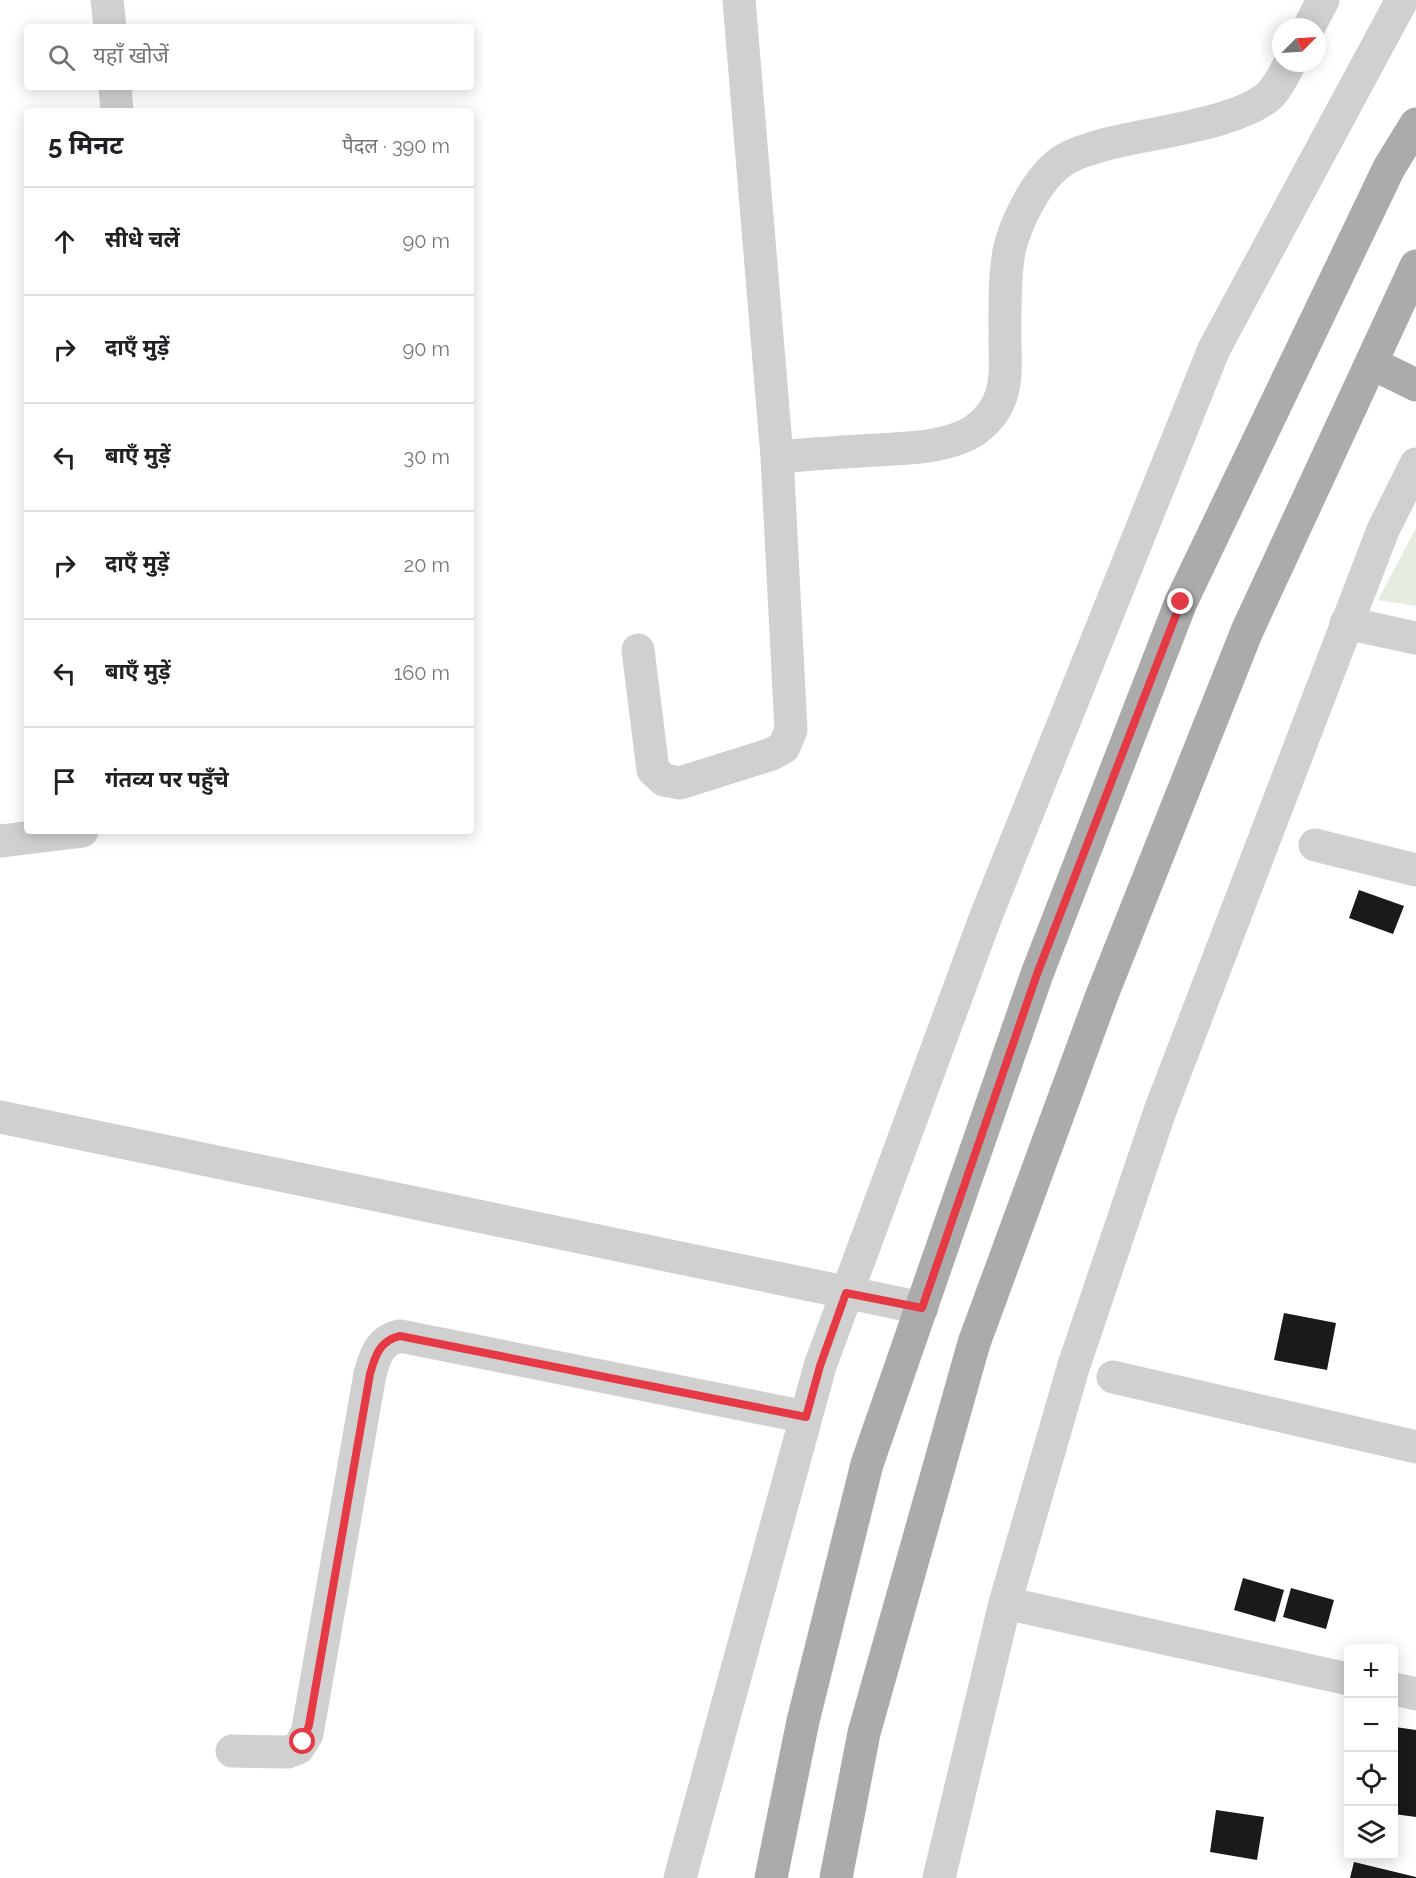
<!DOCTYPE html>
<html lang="hi">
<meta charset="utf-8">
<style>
:root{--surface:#fff;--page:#f2f2f2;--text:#202124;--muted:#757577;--line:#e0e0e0}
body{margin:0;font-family:Raleway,"Noto Sans Devanagari",sans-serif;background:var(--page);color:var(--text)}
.controls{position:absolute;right:18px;bottom:18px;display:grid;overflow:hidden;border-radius:6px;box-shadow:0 3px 15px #0003}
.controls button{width:54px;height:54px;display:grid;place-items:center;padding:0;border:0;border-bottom:2px solid var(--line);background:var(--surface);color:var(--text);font:30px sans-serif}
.compass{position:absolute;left:1272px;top:18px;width:54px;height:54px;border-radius:50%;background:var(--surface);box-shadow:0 3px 15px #0003;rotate:66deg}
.stop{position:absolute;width:18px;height:18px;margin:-14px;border:4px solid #e63946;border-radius:50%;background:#fff}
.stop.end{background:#e63946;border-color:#fff;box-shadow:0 2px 6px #0008}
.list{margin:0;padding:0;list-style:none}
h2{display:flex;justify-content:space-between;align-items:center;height:78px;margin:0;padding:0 24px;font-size:26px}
h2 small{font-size:20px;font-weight:400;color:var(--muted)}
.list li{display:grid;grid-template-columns:39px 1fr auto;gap:18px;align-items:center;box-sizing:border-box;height:108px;padding:0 24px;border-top:2px solid var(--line)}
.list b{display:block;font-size:22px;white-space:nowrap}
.list em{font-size:20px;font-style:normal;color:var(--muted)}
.icon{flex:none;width:33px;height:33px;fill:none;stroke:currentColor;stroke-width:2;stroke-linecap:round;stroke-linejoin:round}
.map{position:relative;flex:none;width:1416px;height:1878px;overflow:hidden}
.search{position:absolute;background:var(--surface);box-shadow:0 3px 15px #0003;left:24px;top:24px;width:450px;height:66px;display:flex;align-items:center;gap:15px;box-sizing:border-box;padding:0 21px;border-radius:6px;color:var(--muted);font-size:22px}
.panel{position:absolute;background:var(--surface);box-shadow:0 3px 15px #0003;left:24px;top:108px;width:450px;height:726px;border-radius:6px}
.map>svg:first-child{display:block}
.green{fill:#e6ecdf}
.building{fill:#1a1a1a}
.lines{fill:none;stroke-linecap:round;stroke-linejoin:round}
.minor{stroke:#d0d0d0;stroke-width:33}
.major{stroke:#ababab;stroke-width:33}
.route{stroke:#e63946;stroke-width:8}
</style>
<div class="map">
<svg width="1416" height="1878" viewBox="0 0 1416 1878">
<rect width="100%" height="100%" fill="#fff"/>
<path class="green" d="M1416 528V606L1378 600Z"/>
<path class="building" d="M1359 890 1404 906 1393 934 1349 918Z
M1284 1313 1336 1323 1327 1370 1274 1360Z
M1243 1578 1284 1590 1275 1622 1234 1610Z
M1291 1588 1334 1600 1326 1629 1283 1617Z
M1395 1727 1416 1730V1817L1394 1814Z
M1216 1810 1264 1817 1257 1860 1210 1852Z
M1354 1862 1416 1877V1878H1350Z"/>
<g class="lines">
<path class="minor" d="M107 0 110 27
M1309 27 1323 0
M115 87 117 111
M777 457C810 454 844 452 877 450 906 448 935 448 962 437 980 430 995 414 1001 396 1007 378 1005 359 1005 342 1005 312 1004 280 1009 251 1015 224 1035 183 1057 165 1070 154 1087 150 1103 145 1146 133 1241 124 1271 94 1279 85 1284 74 1290 63
M1346 623 1416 638
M638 650 653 770 664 780 680 783 772 754 784 747 791 730 777 457 739 0
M0 841 82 831
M1315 845 1416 870
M0 1117 922 1308
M1113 1377 1416 1447
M1005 1603 1348 1679
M1394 1689 1416 1694
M232 1751 288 1752 298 1748 307 1734 370 1374C375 1356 380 1340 400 1336L806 1417
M680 1878 820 1366 986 916 1214 349 1402 0
M939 1878 1005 1603 1074 1365 1160 1111 1383 530 1416 464"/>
<path class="major" d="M1371 363 1416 385
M771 1878 803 1721 867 1464 1037 974 1181 602 1389 168 1416 124
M836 1878 864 1733 974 1343 1102 995 1247 631 1416 266"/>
</g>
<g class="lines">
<path class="route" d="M303 1742 309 1725 370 1374C375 1356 380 1340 400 1336L806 1417 820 1366 846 1293 922 1308 1037 974 1181 602"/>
</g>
</svg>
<div class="controls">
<button>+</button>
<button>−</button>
<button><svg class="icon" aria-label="locate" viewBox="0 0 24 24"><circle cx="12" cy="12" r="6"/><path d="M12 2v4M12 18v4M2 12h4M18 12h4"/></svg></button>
<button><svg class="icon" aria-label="layers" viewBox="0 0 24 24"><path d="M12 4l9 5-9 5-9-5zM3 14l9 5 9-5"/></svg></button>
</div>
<svg class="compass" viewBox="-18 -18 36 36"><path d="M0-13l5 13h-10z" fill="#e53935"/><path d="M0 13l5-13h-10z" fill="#757577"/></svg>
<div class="stop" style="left:303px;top:1742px"></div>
<div class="stop end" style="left:1181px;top:602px"></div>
<div class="search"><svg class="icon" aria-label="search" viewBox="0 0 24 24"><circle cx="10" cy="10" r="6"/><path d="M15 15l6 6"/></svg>यहाँ खोजें</div>
<section class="panel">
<h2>5 मिनट<small>पैदल · 390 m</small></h2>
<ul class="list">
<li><svg class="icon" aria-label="ahead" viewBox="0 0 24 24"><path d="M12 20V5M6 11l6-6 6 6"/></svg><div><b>सीधे चलें</b></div><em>90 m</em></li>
<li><svg class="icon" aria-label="right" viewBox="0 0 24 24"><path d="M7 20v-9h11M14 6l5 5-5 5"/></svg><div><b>दाएँ मुड़ें</b></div><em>90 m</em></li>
<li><svg class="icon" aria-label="left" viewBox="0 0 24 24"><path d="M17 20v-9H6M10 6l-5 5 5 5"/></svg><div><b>बाएँ मुड़ें</b></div><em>30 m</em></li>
<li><svg class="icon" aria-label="right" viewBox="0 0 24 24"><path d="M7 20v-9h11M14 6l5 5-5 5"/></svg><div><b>दाएँ मुड़ें</b></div><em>20 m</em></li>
<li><svg class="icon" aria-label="left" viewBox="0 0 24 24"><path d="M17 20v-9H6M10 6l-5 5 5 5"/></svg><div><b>बाएँ मुड़ें</b></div><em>160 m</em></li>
<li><svg class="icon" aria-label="arrive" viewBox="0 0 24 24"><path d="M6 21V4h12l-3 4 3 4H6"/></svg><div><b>गंतव्य पर पहुँचे</b></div></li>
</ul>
</section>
</div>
